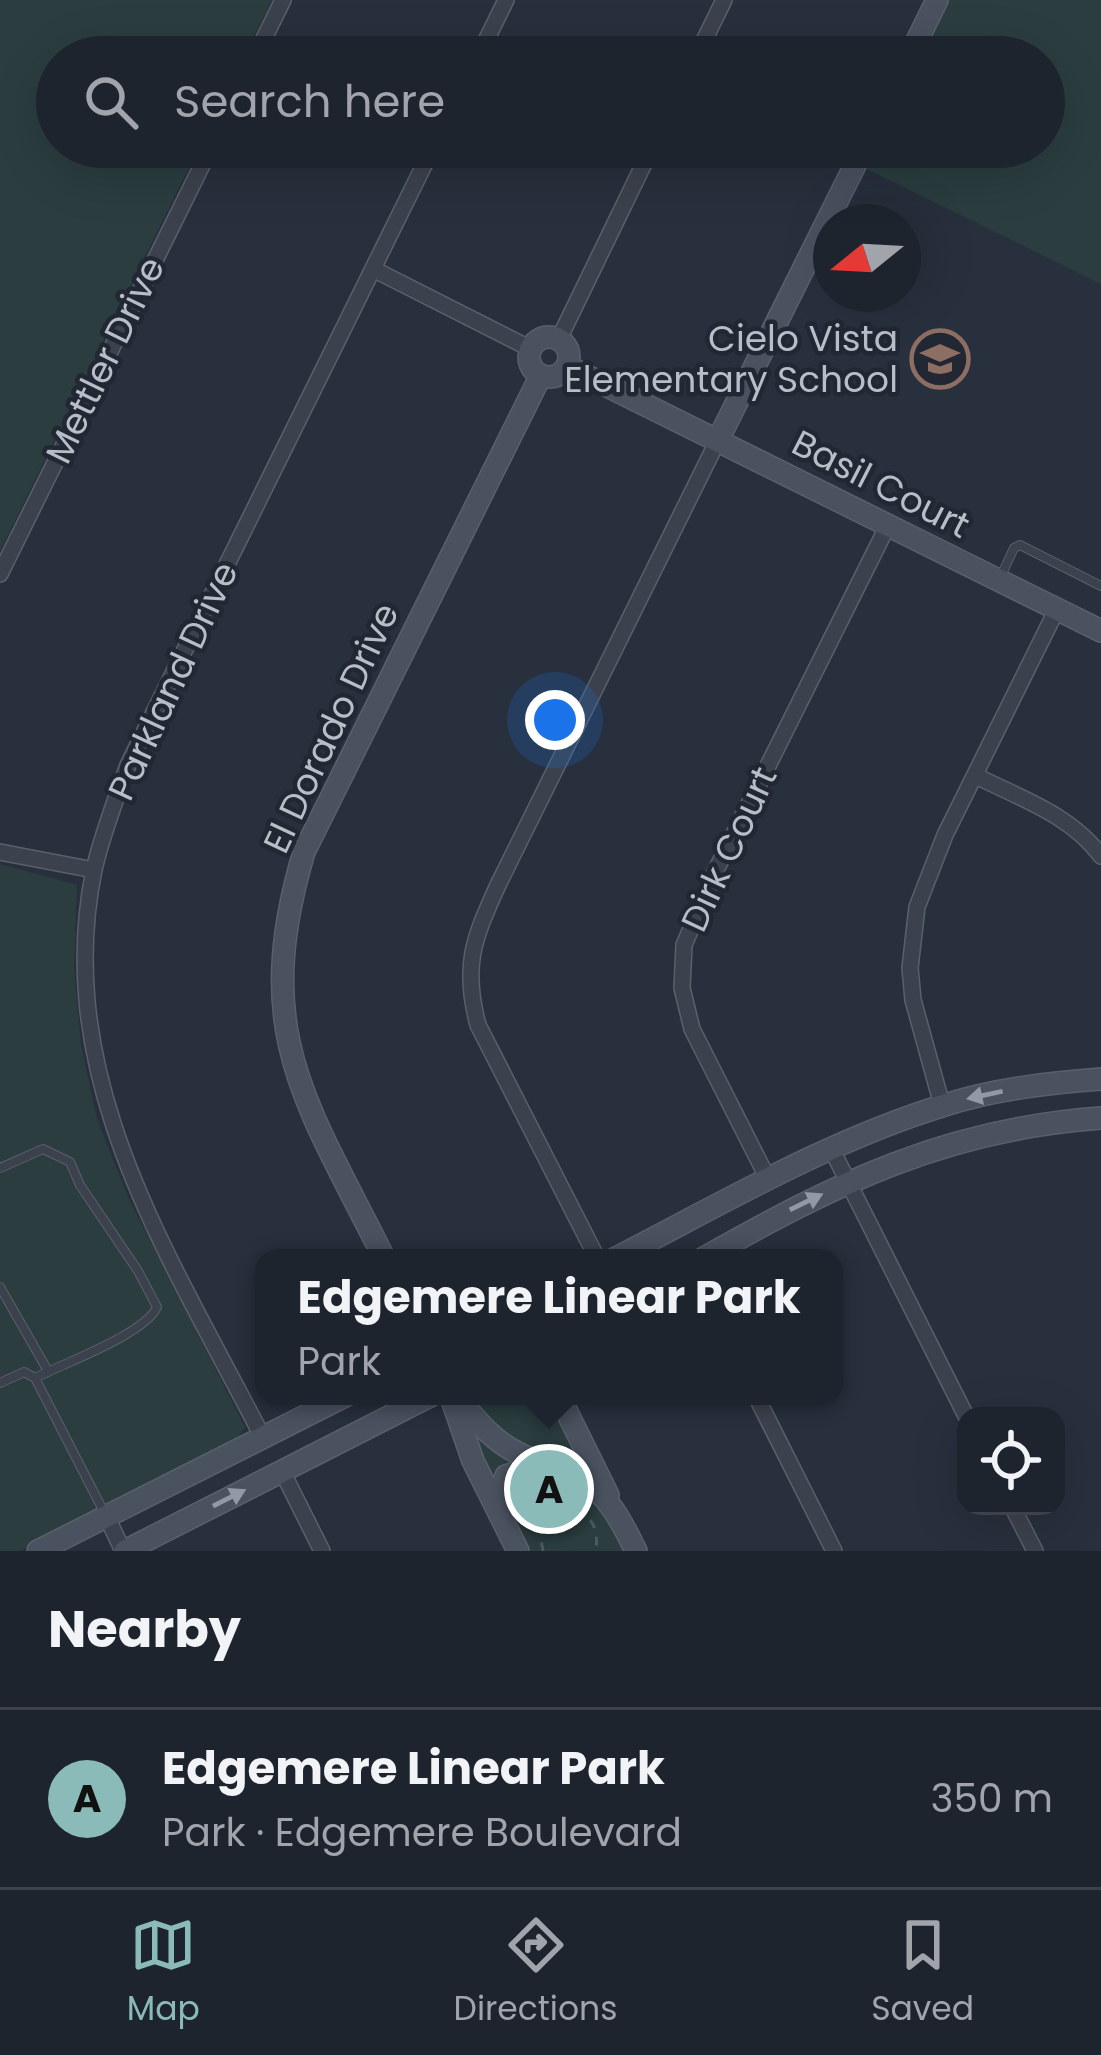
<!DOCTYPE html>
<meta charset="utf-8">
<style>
:root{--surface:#1e242e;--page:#2b303a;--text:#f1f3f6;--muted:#a1a4aa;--line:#3c414a;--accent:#8bbbb9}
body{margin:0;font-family:Poppins,sans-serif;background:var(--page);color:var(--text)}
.controls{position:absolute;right:36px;bottom:36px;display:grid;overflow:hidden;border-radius:24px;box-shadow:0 12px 48px #0002}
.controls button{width:108px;height:108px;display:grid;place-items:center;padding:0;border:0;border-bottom:3px solid var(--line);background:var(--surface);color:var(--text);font:60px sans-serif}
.compass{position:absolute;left:813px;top:204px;width:108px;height:108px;border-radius:50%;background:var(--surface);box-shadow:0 12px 48px #0002;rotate:252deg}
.you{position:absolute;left:555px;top:720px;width:42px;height:42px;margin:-30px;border:9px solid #fff;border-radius:50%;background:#1a73e8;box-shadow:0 0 0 18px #1a73e833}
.badge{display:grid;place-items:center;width:78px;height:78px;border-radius:50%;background:var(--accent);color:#111;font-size:39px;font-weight:700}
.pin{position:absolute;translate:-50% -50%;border:6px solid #fff;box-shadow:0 3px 12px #0006}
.popup{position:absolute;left:255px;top:1249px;width:588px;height:156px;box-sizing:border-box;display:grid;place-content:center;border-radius:24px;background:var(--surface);filter:drop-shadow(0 3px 9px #0005);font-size:39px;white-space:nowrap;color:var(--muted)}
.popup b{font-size:45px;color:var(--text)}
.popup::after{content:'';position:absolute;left:50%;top:100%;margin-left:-24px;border:24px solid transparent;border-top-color:var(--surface)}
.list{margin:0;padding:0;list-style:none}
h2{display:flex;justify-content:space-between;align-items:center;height:156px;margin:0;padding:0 48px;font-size:51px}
h2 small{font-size:39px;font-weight:400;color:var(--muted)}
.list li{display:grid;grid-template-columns:78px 1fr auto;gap:36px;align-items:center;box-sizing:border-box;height:180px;padding:0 48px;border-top:3px solid var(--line)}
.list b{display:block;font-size:45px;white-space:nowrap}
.list p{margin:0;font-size:39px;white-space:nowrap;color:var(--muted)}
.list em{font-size:39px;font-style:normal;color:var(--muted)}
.icon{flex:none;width:66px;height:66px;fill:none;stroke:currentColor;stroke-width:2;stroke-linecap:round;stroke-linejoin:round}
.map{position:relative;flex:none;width:1101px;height:1551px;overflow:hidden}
.search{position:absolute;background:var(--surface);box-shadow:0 12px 48px #0002;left:36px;right:36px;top:36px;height:132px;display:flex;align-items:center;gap:30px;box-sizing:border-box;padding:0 42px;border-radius:66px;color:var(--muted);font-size:45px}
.sheet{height:336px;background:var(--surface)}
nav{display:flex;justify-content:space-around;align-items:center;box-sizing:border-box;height:168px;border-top:3px solid var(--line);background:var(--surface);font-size:33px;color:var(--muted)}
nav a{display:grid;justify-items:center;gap:6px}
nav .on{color:var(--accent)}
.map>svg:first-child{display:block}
.green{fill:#2b3d3f}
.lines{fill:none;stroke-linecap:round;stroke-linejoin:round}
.lane-casing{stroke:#5a606b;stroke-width:10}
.street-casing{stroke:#5a606b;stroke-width:18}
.secondary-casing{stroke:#5a606b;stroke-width:24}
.path{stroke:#4a5a5d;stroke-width:3;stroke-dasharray:9 9;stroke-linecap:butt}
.lane{stroke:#3c424d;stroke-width:8}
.street{stroke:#3c424d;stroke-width:15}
.secondary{stroke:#4a5260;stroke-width:21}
.oneway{fill:#9298a4}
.labels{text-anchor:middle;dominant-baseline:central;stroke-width:9;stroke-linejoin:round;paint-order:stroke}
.poi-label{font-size:36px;fill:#b8bec8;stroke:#212733;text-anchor:end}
.street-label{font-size:36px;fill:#b8bec8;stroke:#212733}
</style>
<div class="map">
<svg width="1101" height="1551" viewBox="0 0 1101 1551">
<rect width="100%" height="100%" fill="#28303d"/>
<path class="green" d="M0 0H272L243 57H57V147H199L0 551Z
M948 0H1101V284L867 169 877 147H1044V57H921Z
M0 864 77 885 74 968 81 1045 97 1119 129 1199 245 1427 234 1443 20 1551H0Z
M457 1396H554L632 1551H528L466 1427Z"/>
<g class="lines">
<defs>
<path id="lane" d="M1000 578 1014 548 1020 545 1101 586
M0 1168 43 1149 70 1162 80 1185 138 1271 157 1307C145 1334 64 1363 35 1378
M0 1287 48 1371
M0 1383 24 1372 35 1378 105 1514"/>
<path id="street" d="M255 57 283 0
M478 57 506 0
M696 57 724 0
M373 269 531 349
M559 339 652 147
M0 574 211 147
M976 776C1020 798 1071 815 1101 856
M0 852 94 870
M942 1105 913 1000 910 968 917 907 945 835 1057 609
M832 1150 966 1416
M768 1179 692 1029 682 988 684 945 715 872 888 525
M597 1258 478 1025C462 965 474 938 498 885L718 440
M756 1396 834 1551
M263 1438C172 1259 51 1081 94 870 102 834 116 799 128 765L433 147
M282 1471 322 1551
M1012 1506 1035 1551
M106 1515 123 1551"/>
<path id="secondary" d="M909 57 937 0
M529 357a20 20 0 1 1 40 0a20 20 0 1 1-40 0Z
M567 366 1101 631
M718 440 864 147
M384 1258C306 1101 250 1034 304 852L541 375
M616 1258C723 1203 830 1140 945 1105 995 1089 1049 1083 1101 1079
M704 1258C836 1183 947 1129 1101 1118
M456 1396C475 1418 491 1440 518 1453 537 1464 560 1466 579 1477 607 1492 623 1524 636 1551
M559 1396 608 1495
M451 1397 473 1461 518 1551
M494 1503 506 1476 543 1464
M38 1551 345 1396
M125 1551 430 1396"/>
</defs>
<use href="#lane" class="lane-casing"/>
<use href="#street" class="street-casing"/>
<use href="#secondary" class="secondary-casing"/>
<path class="path" d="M543 1551 540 1534 545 1515 562 1504C589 1515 599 1521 596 1551"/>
<use href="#lane" class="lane"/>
<use href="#street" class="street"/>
<use href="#secondary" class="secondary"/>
</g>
<defs><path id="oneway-solid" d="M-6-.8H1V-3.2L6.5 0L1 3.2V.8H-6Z" transform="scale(3)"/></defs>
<g class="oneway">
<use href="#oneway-solid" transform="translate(985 1095) rotate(168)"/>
<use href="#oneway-solid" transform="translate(806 1202) rotate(-26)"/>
<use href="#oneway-solid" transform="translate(229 1498) rotate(-27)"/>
</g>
<defs>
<symbol id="school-ring" viewBox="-11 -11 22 22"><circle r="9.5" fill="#212733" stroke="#8d6e63" stroke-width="1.5"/><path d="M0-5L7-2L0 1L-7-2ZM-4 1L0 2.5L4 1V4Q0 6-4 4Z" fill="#8d6e63"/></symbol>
</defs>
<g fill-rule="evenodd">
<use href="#school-ring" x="907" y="326" width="66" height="66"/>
</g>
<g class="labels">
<g class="poi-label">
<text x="898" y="338">Cielo Vista<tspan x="898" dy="41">Elementary School</tspan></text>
</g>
<g class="street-label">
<text transform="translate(105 360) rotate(-64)">Mettler Drive</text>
<text transform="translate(881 484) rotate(27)">Basil Court</text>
<text transform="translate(173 681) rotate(-65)">Parkland Drive</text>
<text transform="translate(331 728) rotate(-65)">El Dorado Drive</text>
<text transform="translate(729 849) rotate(-65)">Dirk Court</text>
</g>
</g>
</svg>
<div class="controls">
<button><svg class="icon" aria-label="locate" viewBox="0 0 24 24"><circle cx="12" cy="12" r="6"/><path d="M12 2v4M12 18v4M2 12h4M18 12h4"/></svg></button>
</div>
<svg class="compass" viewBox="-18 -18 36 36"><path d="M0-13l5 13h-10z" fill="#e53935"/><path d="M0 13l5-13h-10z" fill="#a1a4aa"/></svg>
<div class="you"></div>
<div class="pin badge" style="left:549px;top:1489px">A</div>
<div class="popup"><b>Edgemere Linear Park</b>Park</div>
<div class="search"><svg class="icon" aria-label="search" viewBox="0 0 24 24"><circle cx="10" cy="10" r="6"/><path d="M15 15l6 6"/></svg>Search here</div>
</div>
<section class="sheet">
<h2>Nearby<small></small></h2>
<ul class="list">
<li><span class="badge">A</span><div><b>Edgemere Linear Park</b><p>Park · Edgemere Boulevard</p></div><em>350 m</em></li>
</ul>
</section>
<nav>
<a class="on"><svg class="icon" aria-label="map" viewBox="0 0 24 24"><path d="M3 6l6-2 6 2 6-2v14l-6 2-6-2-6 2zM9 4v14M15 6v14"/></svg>Map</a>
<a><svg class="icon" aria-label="directions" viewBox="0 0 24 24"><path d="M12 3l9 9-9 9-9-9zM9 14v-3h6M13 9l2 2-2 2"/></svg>Directions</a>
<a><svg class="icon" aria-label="saved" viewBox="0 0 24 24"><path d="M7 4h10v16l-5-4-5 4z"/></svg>Saved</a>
</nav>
